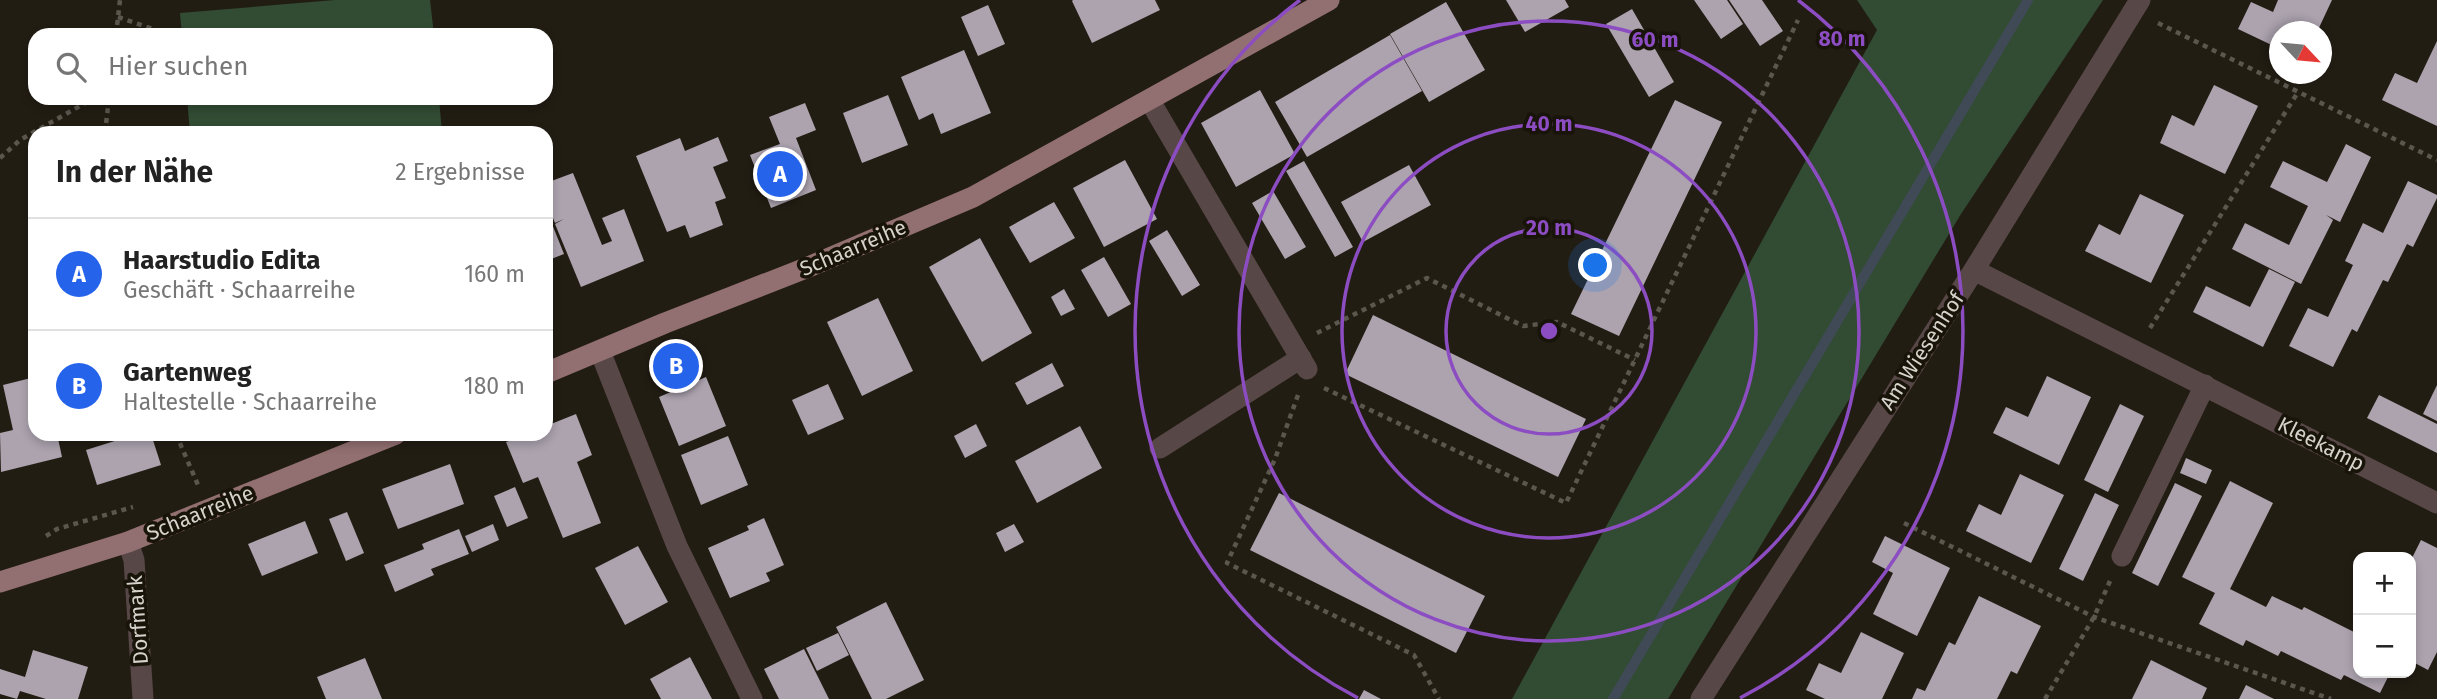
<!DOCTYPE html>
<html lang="de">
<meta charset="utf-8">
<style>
:root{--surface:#fff;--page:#f6f6f6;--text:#222;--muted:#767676;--line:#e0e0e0;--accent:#2563eb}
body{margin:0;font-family:"Fira Sans",sans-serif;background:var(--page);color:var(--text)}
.controls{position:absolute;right:21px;bottom:21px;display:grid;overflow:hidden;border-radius:14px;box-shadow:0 4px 10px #0003}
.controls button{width:63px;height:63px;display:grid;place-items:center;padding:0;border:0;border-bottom:2px solid var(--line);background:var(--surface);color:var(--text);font:35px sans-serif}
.compass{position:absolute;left:2269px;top:21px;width:63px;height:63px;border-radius:50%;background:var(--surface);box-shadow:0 4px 10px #0003;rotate:116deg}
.you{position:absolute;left:1596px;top:266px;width:24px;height:24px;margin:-18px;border:5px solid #fff;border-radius:50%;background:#1a73e8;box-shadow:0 0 0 10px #1a73e833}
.badge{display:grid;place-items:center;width:46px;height:46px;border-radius:50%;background:var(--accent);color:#fff;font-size:23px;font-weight:700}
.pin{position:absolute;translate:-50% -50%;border:4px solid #fff;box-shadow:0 2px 7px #0006}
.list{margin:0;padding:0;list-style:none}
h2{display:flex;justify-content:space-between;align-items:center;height:91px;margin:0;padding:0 28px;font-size:30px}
h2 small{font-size:23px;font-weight:400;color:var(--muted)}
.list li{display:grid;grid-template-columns:46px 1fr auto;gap:21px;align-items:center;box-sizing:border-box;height:112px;padding:0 28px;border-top:2px solid var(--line)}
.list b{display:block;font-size:26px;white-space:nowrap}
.list p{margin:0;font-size:23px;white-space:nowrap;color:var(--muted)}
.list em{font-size:23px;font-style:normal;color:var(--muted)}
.icon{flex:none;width:38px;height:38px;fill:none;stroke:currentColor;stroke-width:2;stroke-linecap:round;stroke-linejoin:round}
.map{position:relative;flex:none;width:2437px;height:699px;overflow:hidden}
.search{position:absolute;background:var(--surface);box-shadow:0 4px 10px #0003;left:28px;top:28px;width:525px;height:77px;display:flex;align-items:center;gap:18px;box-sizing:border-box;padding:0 24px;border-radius:21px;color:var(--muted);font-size:26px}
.panel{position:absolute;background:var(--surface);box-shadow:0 4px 10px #0003;left:28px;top:126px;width:525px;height:315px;border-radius:21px}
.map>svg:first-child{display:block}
.green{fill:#324c34}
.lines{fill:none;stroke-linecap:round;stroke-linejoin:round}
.stream{stroke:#404a57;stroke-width:10}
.building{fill:#aca3af}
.path{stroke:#5b574e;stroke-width:4.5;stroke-dasharray:5 5;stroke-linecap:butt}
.minor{stroke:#584747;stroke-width:21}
.major{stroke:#926f71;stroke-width:21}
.ring{fill:none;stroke:#8d4dc2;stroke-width:3.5}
.labels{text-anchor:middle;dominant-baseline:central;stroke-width:7;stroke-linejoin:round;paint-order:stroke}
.street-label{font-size:21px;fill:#d6d3cc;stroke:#18140a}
.centre{fill:#8d4dc2;stroke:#18140a;stroke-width:3.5}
.ring-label{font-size:21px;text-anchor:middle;font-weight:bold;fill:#8d4dc2;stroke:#18140a;stroke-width:7;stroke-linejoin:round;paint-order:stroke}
</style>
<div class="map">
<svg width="2437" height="699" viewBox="0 0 2437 699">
<rect width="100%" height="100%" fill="#221d13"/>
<path class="green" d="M335 0H430L434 35H182L180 13Z
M1857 0H2103L1961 214 1668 699H1512L1877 30Z
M187 98H439L442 133H190Z"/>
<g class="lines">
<path class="stream" d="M1613 699 2028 0"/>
</g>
<path class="building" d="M1073 0H1155L1160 10 1092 43 1072 1Z
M1506 0H1565L1569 7 1525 32Z
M1694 0H1727L1743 24 1721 39Z
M1729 0H1762L1783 31 1760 46Z
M2278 0H2332L2317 32H2280V49L2238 29 2251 2 2273 12Z
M1446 2 1485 70 1429 102 1390 34Z
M988 5 1005 44 978 56 961 17Z
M1632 9 1674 82 1649 97 1606 24Z
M1390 35 1422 91 1307 157 1275 102Z
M2437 41V126L2382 100 2395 73 2417 83Z
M964 50 991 113 941 134 933 113 919 120 901 77Z
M2214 85 2258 106 2225 174 2160 143 2172 115 2194 126Z
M1260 90 1295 154 1236 187 1201 123Z
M888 95 908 145 862 163 843 113Z
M1675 100 1722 122 1619 336 1571 314Z
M805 103 816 130 796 138 816 190 771 208 750 155 780 144 769 117Z
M718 137 728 161 713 167 726 198 715 202 723 225 690 238 685 225 667 232 636 156 680 138 685 151Z
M2346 144 2371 157 2340 222 2326 215 2333 220 2301 284 2232 249 2245 223 2289 245 2308 206 2270 187 2283 161 2327 182Z
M1125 160 1157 219 1104 247 1073 188Z
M1304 161 1353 247 1335 257 1286 171Z
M1409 165 1431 205 1363 242 1341 202Z
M573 173 602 245 612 241 602 218 624 209 644 261 581 287 555 224 564 219 555 223 546 201V183Z
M2408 181 2437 195V198L2413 247 2407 244 2388 282 2383 280 2357 332 2352 329 2333 367 2289 346 2308 308 2328 317 2353 265 2345 261 2363 223 2383 233Z
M1273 191 1306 247 1285 259 1252 203Z
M2140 194 2184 215 2151 283 2085 251 2099 224 2120 235Z
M1054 202 1075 238 1030 263 1009 227Z
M552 224 564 254 546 261V227Z
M1167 230 1200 285 1182 296 1149 241Z
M980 238 1032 333 982 362 929 267Z
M1104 257 1131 304 1108 317 1081 270Z
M2269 269 2295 282 2263 347 2193 312 2206 286 2250 307Z
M1064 289 1075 309 1061 316 1051 297Z
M878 298 913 371 862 396 827 322Z
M1373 315 1586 419 1558 477 1345 374Z
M1052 363 1064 386 1027 405 1015 383Z
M2047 376 2091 397 2059 465 1993 433 2006 407 2028 417Z
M35 377V434H57L62 457 1 472 0 433 13 430 3 385Z
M706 377 726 426 679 446 659 397Z
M828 384 844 419 808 435 792 400Z
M2437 385V421L2423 414Z
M2379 395 2437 424V453L2367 418Z
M2120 404 2144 416 2108 492 2084 480Z
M576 414 592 455 577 462 601 523 563 538 538 477 523 483 506 442 527 434H546V426Z
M976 424 987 446 965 458 954 436Z
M1080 426 1102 468 1037 503 1015 461Z
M137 434H151L161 465 97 485 86 450Z
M728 436 748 485 701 505 681 455Z
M2186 458 2212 470 2206 484 2180 473Z
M450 464 464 504 398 529 382 489Z
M2020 474 2064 495 2031 563 1966 531 1979 504 2001 515Z
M2230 481 2273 503 2230 589 2266 607 2272 596 2302 610 2304 607 2358 634V673H2390L2380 693 2344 675 2341 680 2281 651 2278 656 2246 640 2243 646 2199 624 2215 593 2182 577Z
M2175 483 2202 496 2158 586 2132 573Z
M515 487 528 518 507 527 494 496Z
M1279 493 1485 596 1456 653 1250 550Z
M2095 493 2119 505 2083 581 2059 569Z
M347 512 364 553 346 561 329 519Z
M764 518 784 565 766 573 770 581 730 598 708 548 749 530 747 526Z
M305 521 318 553 262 576 248 544Z
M493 524 499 540 472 552 465 536Z
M1014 524 1024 542 1005 552 996 533Z
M459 529 469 554 431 569 434 575 395 592 384 565 424 549 422 544Z
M1885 536 1950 568 1917 636 1873 614 1893 573 1872 562Z
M2421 540 2437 548V652L2428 670 2411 661V560Z
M638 546 668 602 625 625 595 568Z
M1979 596 2041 626 2017 674 2011 671 1997 699H1912L1917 688 1925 691 1949 642 1955 645Z
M886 602 924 680 886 699H872L836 627Z
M1861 632 1904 653 1882 699H1825L1806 690 1819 663 1841 673Z
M838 633 849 655 817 671 806 648Z
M804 649 829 699H779L764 669Z
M33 650 88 667 78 699H46L20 691 17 699 0 694V669L25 677Z
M690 657 712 699H661L650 679Z
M365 658 382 699H326L317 677Z
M2151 660 2207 688 2202 699H2132Z
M2246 685 2274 699H2239Z
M1364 690 1381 699H1359Z"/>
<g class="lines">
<path class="path" d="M118 17 170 35
M2158 23 2437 160
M116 35 120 0
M105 133 109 98
M0 158 20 140 94 98
M2150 328 2298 92
M1317 333 1427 278 1523 326 1557 322 1635 360
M1324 388 1566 503 1798 20
M1298 395 1275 459 1227 563 1414 655 1439 699
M176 434 198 485
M1904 523 2094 617 2331 699
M46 536 57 529 133 507
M2045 699 2094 617 2110 581"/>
<path class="minor" d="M1150 101 1307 369
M1974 270 2437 503
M600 351 677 546 752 699
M1160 448 1301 358
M128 542 134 560 143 699
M2122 556 2205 385
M1701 699 1974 270 2140 0"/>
<path class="major" d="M546 373 665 323 806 268 973 197 1329 0
M0 582 128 542 396 434"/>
</g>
<g class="ring">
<circle cx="1549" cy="331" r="103"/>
<circle cx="1549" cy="331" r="207"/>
<circle cx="1549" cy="331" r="310"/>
<path d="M1358 698A414 414 0 0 1 1300 0M1798 0A414 414 0 0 1 1740 698"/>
</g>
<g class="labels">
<g class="street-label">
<text transform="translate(853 248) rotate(-23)">Schaarreihe</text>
<text transform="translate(1922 351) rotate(-57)">Am Wiesenhof</text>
<text transform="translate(2321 444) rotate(27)">Kleekamp</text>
<text transform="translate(200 513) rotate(-22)">Schaarreihe</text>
<text transform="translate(138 620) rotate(-94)">Dorfmark</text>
</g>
</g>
<circle cx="1549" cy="331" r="10" class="centre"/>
<g class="ring-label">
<text x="1842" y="46">80 m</text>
<text x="1655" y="47">60 m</text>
<text x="1549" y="131">40 m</text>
<text x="1549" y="235">20 m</text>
</g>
</svg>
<div class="controls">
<button>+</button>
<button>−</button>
</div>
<svg class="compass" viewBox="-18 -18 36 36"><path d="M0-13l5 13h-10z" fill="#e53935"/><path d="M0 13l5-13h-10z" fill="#767676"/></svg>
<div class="you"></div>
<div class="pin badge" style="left:780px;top:174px">A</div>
<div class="pin badge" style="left:676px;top:366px">B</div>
<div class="search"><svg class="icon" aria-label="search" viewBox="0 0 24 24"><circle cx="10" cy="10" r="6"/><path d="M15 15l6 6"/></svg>Hier suchen</div>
<section class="panel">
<h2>In der Nähe<small>2 Ergebnisse</small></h2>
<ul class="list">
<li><span class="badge">A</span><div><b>Haarstudio Edita</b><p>Geschäft · Schaarreihe</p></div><em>160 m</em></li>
<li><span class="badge">B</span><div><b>Gartenweg</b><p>Haltestelle · Schaarreihe</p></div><em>180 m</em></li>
</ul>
</section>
</div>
